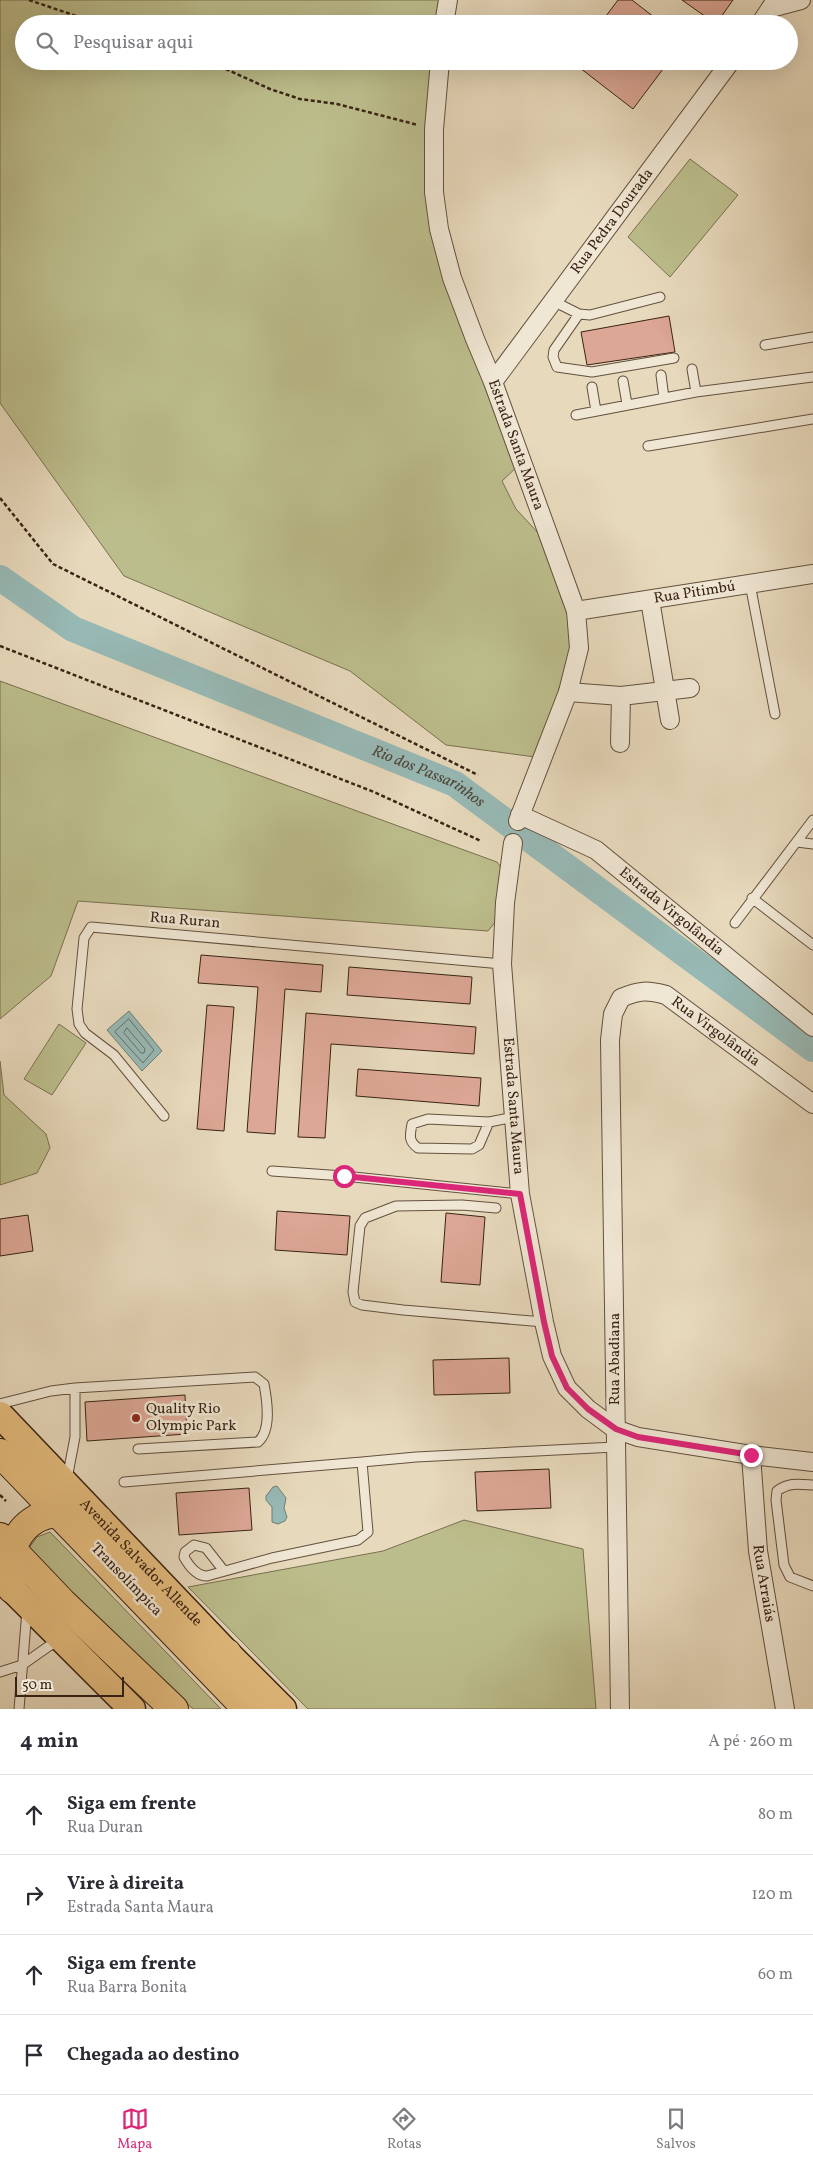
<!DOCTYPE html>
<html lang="pt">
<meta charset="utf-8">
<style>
:root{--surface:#fff;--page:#f7f7f7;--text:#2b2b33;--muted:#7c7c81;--line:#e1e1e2;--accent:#db2777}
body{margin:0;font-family:Vollkorn,serif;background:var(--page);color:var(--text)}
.scale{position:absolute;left:15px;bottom:12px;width:109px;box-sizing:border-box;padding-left:5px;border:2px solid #392314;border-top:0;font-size:14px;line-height:18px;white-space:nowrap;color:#392314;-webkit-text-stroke:4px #efe6d3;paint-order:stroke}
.stop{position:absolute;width:15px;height:15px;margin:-11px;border:4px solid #db2777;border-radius:50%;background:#fff}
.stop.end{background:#db2777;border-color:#fff;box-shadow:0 1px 5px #0008}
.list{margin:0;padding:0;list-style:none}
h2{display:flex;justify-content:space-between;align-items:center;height:65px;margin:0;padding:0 20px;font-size:21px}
h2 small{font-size:16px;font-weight:400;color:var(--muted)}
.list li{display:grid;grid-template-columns:32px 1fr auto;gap:15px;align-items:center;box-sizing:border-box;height:80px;padding:0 20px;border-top:1px solid var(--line)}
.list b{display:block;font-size:19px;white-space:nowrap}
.list p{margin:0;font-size:16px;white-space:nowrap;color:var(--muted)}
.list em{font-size:16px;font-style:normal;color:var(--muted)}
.icon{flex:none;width:28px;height:28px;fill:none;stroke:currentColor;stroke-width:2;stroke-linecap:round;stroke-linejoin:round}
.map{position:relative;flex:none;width:813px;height:1709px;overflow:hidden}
.search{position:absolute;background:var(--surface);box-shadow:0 5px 20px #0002;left:15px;right:15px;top:15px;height:55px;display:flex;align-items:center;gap:12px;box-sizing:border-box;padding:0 18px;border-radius:28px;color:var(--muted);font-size:19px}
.sheet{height:385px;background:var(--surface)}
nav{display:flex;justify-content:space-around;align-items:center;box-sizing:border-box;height:70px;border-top:1px solid var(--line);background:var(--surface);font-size:14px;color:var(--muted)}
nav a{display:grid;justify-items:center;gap:2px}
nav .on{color:var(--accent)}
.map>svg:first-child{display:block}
.green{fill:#bcbd8c;stroke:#7a7050}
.water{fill:#97b9b5;stroke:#717d75}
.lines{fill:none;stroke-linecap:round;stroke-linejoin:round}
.shore{stroke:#686e64;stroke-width:1}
.river{stroke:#97b9b5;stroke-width:26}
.building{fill:#dca795;stroke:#392314}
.lane-casing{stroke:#64503e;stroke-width:11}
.street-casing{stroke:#64503e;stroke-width:20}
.primary-casing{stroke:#392314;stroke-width:29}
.highway-casing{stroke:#392314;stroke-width:30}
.path{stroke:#392314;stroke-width:2.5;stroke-dasharray:4 2.5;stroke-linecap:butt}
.lane{stroke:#efe6d3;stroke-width:9}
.street{stroke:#efe6d3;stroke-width:18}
.primary{stroke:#e4bc7e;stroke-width:26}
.highway{stroke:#e4bc7e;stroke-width:28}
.route{stroke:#db2777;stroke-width:6}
.poi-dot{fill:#8f2418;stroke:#efe6d3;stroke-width:2}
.labels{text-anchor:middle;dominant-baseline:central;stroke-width:5;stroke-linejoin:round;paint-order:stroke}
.street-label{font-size:15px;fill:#392314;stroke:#efe6d3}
.poi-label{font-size:15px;fill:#392314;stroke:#efe6d3;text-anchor:start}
.water-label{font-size:16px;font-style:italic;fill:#50483c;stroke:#efe6d3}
</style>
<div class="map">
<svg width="813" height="1709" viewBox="0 0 813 1709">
<rect width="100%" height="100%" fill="#e7d9bc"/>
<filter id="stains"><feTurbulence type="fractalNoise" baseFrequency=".004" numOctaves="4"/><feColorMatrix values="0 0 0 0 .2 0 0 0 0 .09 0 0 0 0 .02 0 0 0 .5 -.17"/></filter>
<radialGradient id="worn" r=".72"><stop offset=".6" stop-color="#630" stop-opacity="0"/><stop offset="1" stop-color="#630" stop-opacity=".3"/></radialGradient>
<path class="green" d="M0 0H439L437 24H24V61H433L429 206 520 464 502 481 516 509 553 549 576 610 563 689 535 757 446 745 350 671 124 576 0 403Z
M690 159 738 195 670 277 628 237Z
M0 681 497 862 505 873 500 916 488 931 78 901 51 976 0 1019Z
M59 1024 86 1043 52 1095 24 1079Z
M0 1061 4 1095 46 1134 50 1148 37 1173 0 1185Z
M464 1520 583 1549 596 1709H308L188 1587 383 1551Z
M50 1532 221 1709H193L125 1647 29 1548 37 1537Z"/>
<path class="water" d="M129 1011 162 1051 142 1071 107 1030Z
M277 1486 286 1498 284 1508 287 1517 285 1521 278 1524 272 1522V1507L266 1500V1496L273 1487Z"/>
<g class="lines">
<path class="shore" d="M129 1019 154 1050 143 1063 115 1032Z
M127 1028 145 1049 144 1053H141L124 1033Z"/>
<path class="river" id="s1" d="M0 578 73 629 455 784 813 1049"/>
</g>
<path class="building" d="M618 0H632L663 24H600Z
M682 0H733L716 24Z
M571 61H669L633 109Z
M669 316 675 352 587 365 581 332Z
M201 955 323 965 321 992 285 989 275 1134 247 1132 258 987 198 983Z
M349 967 472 977 470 1004 347 995Z
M207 1005 234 1007 224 1131 197 1129Z
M306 1013 476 1027 474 1054 331 1044 325 1138 298 1137Z
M358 1069 481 1078 479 1106 356 1096Z
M277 1211 350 1216 347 1255 275 1250Z
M446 1213 485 1217 480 1285 441 1282Z
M28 1215 33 1251 0 1256V1219Z
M509 1358 510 1393 434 1395 433 1360Z
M185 1395 187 1434 87 1441 85 1402Z
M549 1469 551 1508 477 1511 475 1472Z
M249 1488 252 1530 179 1535 176 1493Z"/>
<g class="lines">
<defs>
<path id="lane" d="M553 301 579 314 590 315 660 297
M579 314 554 350 553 357 557 367 592 372 674 358
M765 345 813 337
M692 369 696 392
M661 375 664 398
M623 381 627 404
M592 387 596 411
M576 415 696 392 813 377
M648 446 813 419
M750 584 775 714
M797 842 813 844
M752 898 813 945
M735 923 813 820
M164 1116 114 1055 85 1033 79 1024 77 1009 84 938 91 927 502 964
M489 1122 479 1145 472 1149 418 1148C408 1141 410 1135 412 1124L428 1119 489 1122 514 1117
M272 1171 344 1176 520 1194
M496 1208 462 1205 396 1206 365 1218 360 1226 353 1292 355 1302 362 1305 403 1310 544 1322
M0 1404 51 1391 75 1388 255 1377 264 1384C267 1400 272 1430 258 1442L138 1449
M362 1462 416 1457 615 1447
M67 1479 75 1437V1388
M124 1482 362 1462 368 1532 358 1540 272 1558 207 1576C196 1576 189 1566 184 1557L185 1552 194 1545 206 1548 224 1571
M813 1485C799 1484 789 1482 777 1491L776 1500 784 1565 790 1577 813 1586
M0 1672 22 1665 49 1646 59 1641
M19 1709 27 1610"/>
<g id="street">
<path d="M771 8 801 0"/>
<path d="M444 24 448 0"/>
<path d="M760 24 776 0"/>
<path id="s2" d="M440 61 434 129V192L439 229 452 278 475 339 493 382 576 611 579 648 568 692 518 821"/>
<path id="s3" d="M493 382 731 61"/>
<path d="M650 600 670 720"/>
<path id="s4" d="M576 611 813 574"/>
<path d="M568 692 621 696"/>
<path d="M620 743 621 696 690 688"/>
<path id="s5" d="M520 815 596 850 813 1027"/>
<path id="s6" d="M513 843 505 903 502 964 520 1194 544 1322 552 1356 567 1388 588 1409 615 1429 638 1437 751 1455 813 1462"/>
<path id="s7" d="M751 1455 758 1551 785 1709"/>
<path id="s8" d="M620 1709 610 1040 613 1014 621 998C640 990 647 990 666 995L813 1104"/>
</g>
<g id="primary">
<path id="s9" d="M0 1415 227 1653 283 1709"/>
<path d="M0 1577 132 1709"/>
</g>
<path id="highway" d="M0 1453 247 1709
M0 1537 62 1602 174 1709
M12 1589C3 1555 18 1516 57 1513 71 1512 86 1516 99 1520
M227 1653 247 1686 269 1709"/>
</defs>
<use href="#lane" class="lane-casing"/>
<use href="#street" class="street-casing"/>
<use href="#primary" class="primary-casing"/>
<use href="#highway" class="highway-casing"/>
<path class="path" d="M29 0 100 24
M208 61 270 89 300 99 337 104 418 125
M0 498 53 564 478 775
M0 646 374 792 481 841
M0 1495 6 1501"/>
<use href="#lane" class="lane"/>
<use href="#street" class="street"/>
<use href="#primary" class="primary"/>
<use href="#highway" class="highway"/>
</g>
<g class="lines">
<path class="route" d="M344 1176 520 1194 544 1322 552 1356 567 1388 588 1409 616 1429 638 1437 751 1455"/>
</g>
<circle class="poi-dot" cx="136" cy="1418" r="5"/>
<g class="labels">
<g class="street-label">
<text stroke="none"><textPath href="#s3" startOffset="200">Rua Pedra Dourada</textPath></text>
<text stroke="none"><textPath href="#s2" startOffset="398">Estrada Santa Maura</textPath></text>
<text stroke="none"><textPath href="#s4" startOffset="120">Rua Pitimbú</textPath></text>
<text stroke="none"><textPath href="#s5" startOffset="181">Estrada Virgolândia</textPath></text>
<text transform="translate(185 921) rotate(5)">Rua Ruran</text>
<text stroke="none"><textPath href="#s8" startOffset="821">Rua Virgolândia</textPath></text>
<text stroke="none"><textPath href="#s6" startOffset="264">Estrada Santa Maura</textPath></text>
<text transform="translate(615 1359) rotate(-90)">Rua Abadiana</text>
<text stroke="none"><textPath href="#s9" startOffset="204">Avenida Salvador Allende</textPath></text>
<text transform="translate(126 1580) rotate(46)">Transolímpica</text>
<text stroke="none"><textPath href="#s7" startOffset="129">Rua Arraiás</textPath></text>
</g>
<g class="poi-label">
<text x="146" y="1409">Quality Rio<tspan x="146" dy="17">Olympic Park</tspan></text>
</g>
<g class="water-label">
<text stroke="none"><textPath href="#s1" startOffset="474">Rio dos Passarinhos</textPath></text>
</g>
</g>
<rect width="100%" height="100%" filter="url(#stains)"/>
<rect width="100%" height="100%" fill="url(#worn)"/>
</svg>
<div class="scale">50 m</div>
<div class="stop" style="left:344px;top:1176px"></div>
<div class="stop end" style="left:751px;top:1455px"></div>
<div class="search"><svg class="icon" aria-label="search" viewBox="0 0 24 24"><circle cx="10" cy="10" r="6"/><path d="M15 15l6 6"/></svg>Pesquisar aqui</div>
</div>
<section class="sheet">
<h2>4 min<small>A pé · 260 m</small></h2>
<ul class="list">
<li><svg class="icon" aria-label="ahead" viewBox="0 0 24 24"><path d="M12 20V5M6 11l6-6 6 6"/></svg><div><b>Siga em frente</b><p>Rua Duran</p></div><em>80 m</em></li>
<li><svg class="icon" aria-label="right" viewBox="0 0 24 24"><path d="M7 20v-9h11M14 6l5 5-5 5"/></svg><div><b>Vire à direita</b><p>Estrada Santa Maura</p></div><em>120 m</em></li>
<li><svg class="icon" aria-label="ahead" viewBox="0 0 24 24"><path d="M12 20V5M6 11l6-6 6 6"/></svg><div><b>Siga em frente</b><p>Rua Barra Bonita</p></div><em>60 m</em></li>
<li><svg class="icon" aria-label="arrive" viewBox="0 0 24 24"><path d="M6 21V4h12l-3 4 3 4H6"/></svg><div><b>Chegada ao destino</b></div></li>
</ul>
</section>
<nav>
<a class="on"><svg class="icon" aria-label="map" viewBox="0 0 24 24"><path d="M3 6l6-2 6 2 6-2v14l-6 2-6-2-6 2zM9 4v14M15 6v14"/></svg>Mapa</a>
<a><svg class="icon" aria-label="directions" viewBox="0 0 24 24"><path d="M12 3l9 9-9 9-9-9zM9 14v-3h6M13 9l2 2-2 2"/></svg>Rotas</a>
<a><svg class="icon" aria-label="saved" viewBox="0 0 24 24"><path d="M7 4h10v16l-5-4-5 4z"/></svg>Salvos</a>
</nav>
